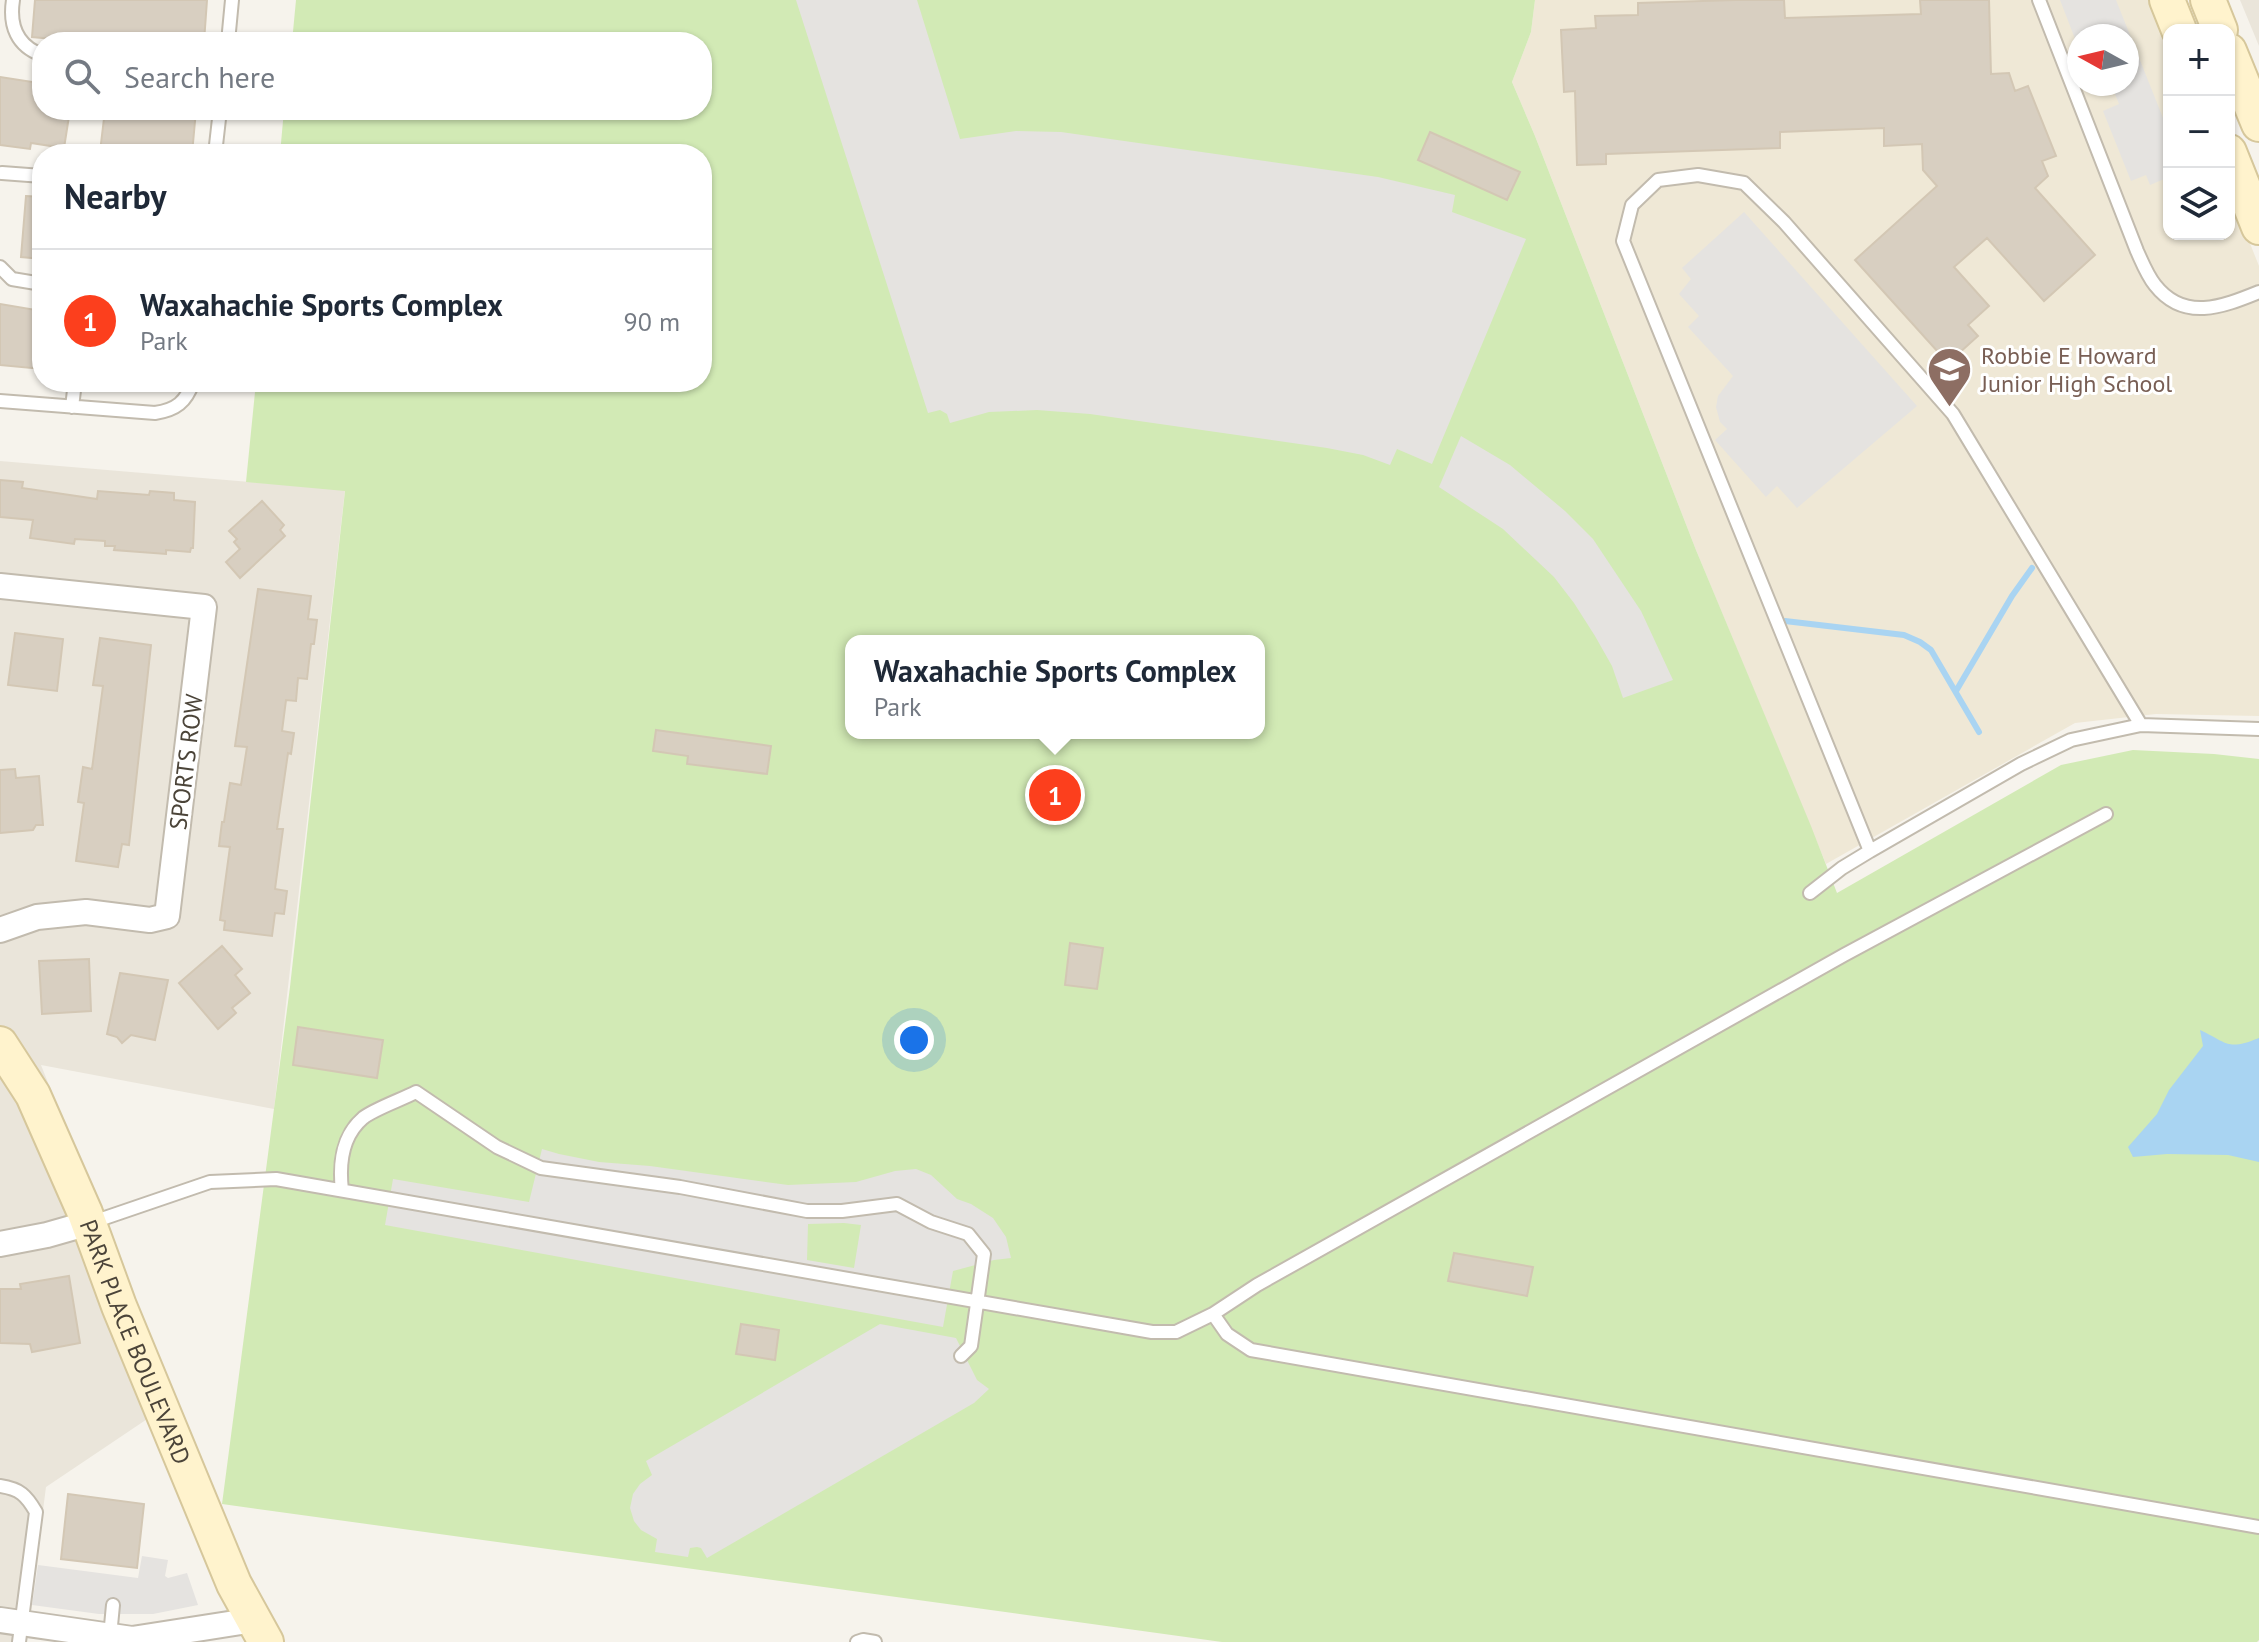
<!DOCTYPE html>
<meta charset="utf-8">
<style>
:root{--surface:#fff;--page:#f6f6f7;--text:#1f2937;--muted:#747a83;--line:#e0e1e3;--accent:#fc3f1d}
body{margin:0;font-family:"PT Sans",sans-serif;background:var(--page);color:var(--text)}
.controls{position:absolute;right:24px;top:24px;display:grid;overflow:hidden;border-radius:16px;box-shadow:0 2px 6px #0004}
.controls button{width:72px;height:72px;display:grid;place-items:center;padding:0;border:0;border-bottom:2px solid var(--line);background:var(--surface);color:var(--text);font:40px sans-serif}
.compass{position:absolute;left:2067px;top:24px;width:72px;height:72px;border-radius:50%;background:var(--surface);box-shadow:0 2px 6px #0004;rotate:278deg}
.you{position:absolute;left:914px;top:1040px;width:28px;height:28px;margin:-20px;border:6px solid #fff;border-radius:50%;background:#1a73e8;box-shadow:0 0 0 12px #1a73e833}
.badge{display:grid;place-items:center;width:52px;height:52px;border-radius:50%;background:var(--accent);color:#fff;font-size:26px;font-weight:700}
.pin{position:absolute;translate:-50% -50%;border:4px solid #fff;box-shadow:0 2px 8px #0006}
.popup{position:absolute;left:845px;top:635px;width:420px;height:104px;box-sizing:border-box;display:grid;place-content:center;border-radius:16px;background:var(--surface);filter:drop-shadow(0 2px 6px #0005);font-size:26px;white-space:nowrap;color:var(--muted)}
.popup b{font-size:30px;color:var(--text)}
.popup::after{content:'';position:absolute;left:50%;top:100%;margin-left:-16px;border:16px solid transparent;border-top-color:var(--surface)}
.list{margin:0;padding:0;list-style:none}
h2{display:flex;justify-content:space-between;align-items:center;height:104px;margin:0;padding:0 32px;font-size:34px}
h2 small{font-size:26px;font-weight:400;color:var(--muted)}
.list li{display:grid;grid-template-columns:52px 1fr auto;gap:24px;align-items:center;box-sizing:border-box;height:144px;padding:0 32px;border-top:2px solid var(--line)}
.list b{display:block;font-size:30px;white-space:nowrap}
.list p{margin:0;font-size:26px;white-space:nowrap;color:var(--muted)}
.list em{font-size:26px;font-style:normal;color:var(--muted)}
.icon{flex:none;width:44px;height:44px;fill:none;stroke:currentColor;stroke-width:2;stroke-linecap:round;stroke-linejoin:round}
.map{position:relative;flex:none;width:2259px;height:1642px;overflow:hidden}
.search{position:absolute;background:var(--surface);box-shadow:0 2px 6px #0004;left:32px;top:32px;width:680px;height:88px;display:flex;align-items:center;gap:20px;box-sizing:border-box;padding:0 28px;border-radius:32px;color:var(--muted);font-size:30px}
.panel{position:absolute;background:var(--surface);box-shadow:0 2px 6px #0004;left:32px;top:144px;width:680px;height:248px;border-radius:32px}
.map>svg:first-child{display:block}
.residential{fill:#eae5da}
.education{fill:#efe8d6;fill-rule:evenodd}
.green{fill:#d2eab5;fill-rule:evenodd}
.parking{fill:#e5e3e0;fill-rule:evenodd}
.water{fill:#a9d4f2}
.lines{fill:none;stroke-linecap:round;stroke-linejoin:round}
.stream{stroke:#a9d4f2;stroke-width:6}
.building{fill:#d8cfc1;stroke:#d3c7b4;stroke-width:2}
.lane-casing{stroke:#c2bbae;stroke-width:16}
.street-casing{stroke:#c2bbae;stroke-width:28}
.secondary-casing{stroke:#d6c79b;stroke-width:38}
.lane{stroke:#fff;stroke-width:12}
.street{stroke:#fff;stroke-width:24}
.secondary{stroke:#fff3cd;stroke-width:34}
.labels{text-anchor:middle;dominant-baseline:central;stroke-width:6;stroke-linejoin:round;paint-order:stroke}
.education-label{font-size:24px;fill:#785e54;stroke:#fff;text-anchor:start}
.street-label{font-size:24px;fill:#4b4439;stroke:#fff}
</style>
<div class="map">
<svg width="2259" height="1642" viewBox="0 0 2259 1642">
<rect width="100%" height="100%" fill="#f6f3ec"/>
<path class="residential" d="M2240 0H2259V46Z
M0 461 345 490 274 1109 41 1065 174 1401 46 1487 26 1642H0Z"/>
<path class="education" d="M1535 0H2153L2169 39V234H2229V191L2259 266V716L2156 714 2075 723 1826 864 1696 550 1535 136 1512 82 1531 32ZM2079 36H2127V84H2079Z"/>
<path class="green" d="M296 0H1535L1531 32 1512 82 1535 136 1696 550 1811 826 1837 893 2061 765 2133 750 2214 754 2259 759V1640L2257 1642H1222L222 1504 290 987 345 491 246 482 256 382H702V154H280L284 110H702V42H292ZM851 641H1259V733H851Z"/>
<path class="parking" d="M796 0H917L960 139 1016 131 1061 132 1378 177 1455 195 1452 212 1526 239 1432 464 1397 449 1390 465 1363 455 1327 448 1090 414 1037 410 989 412 950 423 947 414 940 410 928 413Z
M2060 0H2116L2169 133V177L2150 185 2146 175 2131 181 2103 111 2119 104 2111 84H2127V36H2079V49Z
M1744 212 1917 406 1797 508 1777 486 1766 497 1715 440 1727 429 1720 422 1716 407 1718 396 1733 376 1688 327 1699 316 1679 294 1691 279 1682 268Z
M1461 436 1510 465 1565 511 1593 539 1641 611 1673 680 1623 698 1612 666 1595 636 1574 603 1554 577 1503 529 1439 487Z
M542 1149 559 1154 599 1162 650 1166 788 1185 856 1182 895 1171 916 1169 931 1175 957 1199 971 1204 993 1218 1006 1237 1011 1258 994 1260 953 1271 943 1327 385 1225 393 1179 529 1202ZM844 1223 861 1225 854 1268 807 1260 808 1224Z
M880 1324 956 1338 977 1380 989 1389 974 1403 707 1558 701 1548 697 1547 690 1548 688 1557 655 1552 657 1539 641 1530 634 1521 630 1508 633 1494 640 1484 652 1475 646 1461Z
M142 1556 168 1560 165 1576 168 1578 187 1573 198 1605 153 1614H99L32 1605 38 1565 138 1578Z"/>
<path class="water" d="M2200 1030C2228 1043 2227 1051 2259 1038V1162L2228 1155 2167 1154 2133 1157 2128 1147 2157 1114 2169 1090 2203 1046Z"/>
<g class="lines">
<path class="stream" d="M1785 621 1904 635 1920 642 1931 650 1979 732
M1956 691 2012 596 2032 568"/>
</g>
<path class="building" d="M35 0H207L204 42H137L54 35 53 39 32 37Z
M1735 0H1784L1785 18 1921 14 1920 0H1989L1991 74 2009 73 2015 91 2028 86 2056 156 2042 161 2048 176 2035 188 2095 255 2044 301 1987 238 1954 267 1989 306 1968 325 1978 336 1948 363 1855 260 1937 186 1923 170 1922 144 1884 146V128L1780 132V148L1606 154V164L1577 165 1575 91 1564 92 1561 30 1596 28 1595 16 1638 15V3Z
M0 77 39 83 38 86 42 87V110H70L64 148 31 143 30 149 0 145Z
M105 110H196L192 154H122L100 152Z
M1430 132 1520 172 1507 200 1418 160Z
M26 196 42 197V259L21 257Z
M0 304 42 311V369L0 365Z
M0 480 23 482 22 488 97 499 98 491 149 495 150 491 174 493V500L195 502 193 548H191L190 552 166 550V554L114 550 115 546H105V541L75 539 74 544 30 538 33 520 0 517Z
M262 501 284 525 280 530 285 536 240 578 226 562 240 549 234 542 237 539 229 531Z
M258 589 311 596 308 619 317 620 314 644H311L307 679 298 678 296 701 286 700 282 731 294 733 291 754 288 753 277 829H283L275 889 287 891 284 914 275 913 272 936 224 930 225 921 220 920 230 847 219 846 222 822H224L230 783 241 785 247 747 235 746Z
M15 633 63 639 57 691 8 685Z
M100 638 151 645 129 845 122 844 118 867 76 861 84 803 78 802 83 767 92 769 103 686 93 685Z
M656 730 771 746 767 774 687 764 688 756 653 751Z
M15 769 16 778 39 776 43 825H36L33 830 0 833V770Z
M1070 943 1103 948 1097 989 1065 985Z
M222 946 242 969 235 975 250 993 232 1008 236 1013 218 1029 179 983Z
M89 959 91 1011 42 1014 39 961Z
M120 973 168 980 155 1040 131 1035 122 1043 117 1037 107 1034Z
M298 1027 383 1040 377 1078 293 1065Z
M1454 1253 1533 1267 1527 1296 1448 1281Z
M69 1276 80 1343 32 1352 30 1344 0 1343V1289H21L20 1284Z
M741 1324 779 1330 775 1360 736 1354Z
M68 1494 144 1504 137 1568 61 1559Z"/>
<g class="lines">
<defs>
<path id="lane" d="M13 0C9 26 17 46 42 55
M2039 0 2137 251C2142 262 2147 275 2155 285 2184 322 2222 307 2259 292
M228 42 232 0
M215 154 220 110
M2 173 42 176
M0 267 12 279 42 284
M0 401 155 413C176 410 186 402 193 382
M72 407 75 382
M1870 851 1623 241 1632 205 1658 180 1698 175 1744 183 1784 222 1953 414 2141 725
M1810 893 1842 868 1870 851 2021 764 2071 740 2141 725 2259 729
M342 1190C339 1165 342 1136 363 1118 374 1109 403 1099 416 1092L497 1147 541 1168 680 1187 807 1211H842L897 1204 931 1222 968 1234 984 1254 971 1346 961 1356
M90 1223 210 1182 276 1179 1152 1332H1176L1213 1314 1227 1334 1251 1350 2259 1527
M1213 1314 1257 1285 1844 955 2106 814
M0 1486C20 1489 26 1495 36 1512L19 1642
M110 1636 113 1605
M857 1642 863 1640 875 1642"/>
<path id="street" d="M0 586 204 607 167 916 150 920 86 912 37 917 0 930
M0 1244 47 1235 89 1223
M0 1620 132 1639 254 1620"/>
<g id="secondary">
<path d="M2167 0 2179 30"/>
<path d="M2208 0 2220 30"/>
<path d="M2229 51 2259 124"/>
<path d="M2229 152 2259 227"/>
<path id="s1" d="M0 1044 33 1095 85 1213 119 1306 234 1584 266 1642"/>
</g>
</defs>
<use href="#lane" class="lane-casing"/>
<use href="#street" class="street-casing"/>
<use href="#secondary" class="secondary-casing"/>
<use href="#lane" class="lane"/>
<use href="#street" class="street"/>
<use href="#secondary" class="secondary"/>
</g>
<defs>
<symbol id="school-pin" viewBox="-11 -11 22 30"><path d="M0 17L-7.5 6A9.5 9.5 0 1 1 7.5 6Z" fill="#8d6e63" stroke="#fff"/><path d="M0-5L7-2L0 1L-7-2ZM-4 1L0 2.5L4 1V4Q0 6-4 4Z" fill="#fff"/></symbol>
</defs>
<g fill-rule="evenodd">
<use href="#school-pin" x="1924" y="344" width="51" height="69"/>
</g>
<g class="labels">
<g class="education-label">
<text x="1981" y="355">Robbie E Howard<tspan x="1981" dy="28">Junior High School</tspan></text>
</g>
<g class="street-label">
<text transform="translate(186 762) rotate(-83)">SPORTS ROW</text>
<text stroke="none"><textPath href="#s1" startOffset="328">PARK PLACE BOULEVARD</textPath></text>
</g>
</g>
</svg>
<div class="controls">
<button>+</button>
<button>−</button>
<button><svg class="icon" aria-label="layers" viewBox="0 0 24 24"><path d="M12 4l9 5-9 5-9-5zM3 14l9 5 9-5"/></svg></button>
</div>
<svg class="compass" viewBox="-18 -18 36 36"><path d="M0-13l5 13h-10z" fill="#e53935"/><path d="M0 13l5-13h-10z" fill="#747a83"/></svg>
<div class="you"></div>
<div class="pin badge" style="left:1055px;top:795px">1</div>
<div class="popup"><b>Waxahachie Sports Complex</b>Park</div>
<div class="search"><svg class="icon" aria-label="search" viewBox="0 0 24 24"><circle cx="10" cy="10" r="6"/><path d="M15 15l6 6"/></svg>Search here</div>
<section class="panel">
<h2>Nearby<small></small></h2>
<ul class="list">
<li><span class="badge">1</span><div><b>Waxahachie Sports Complex</b><p>Park</p></div><em>90 m</em></li>
</ul>
</section>
</div>
